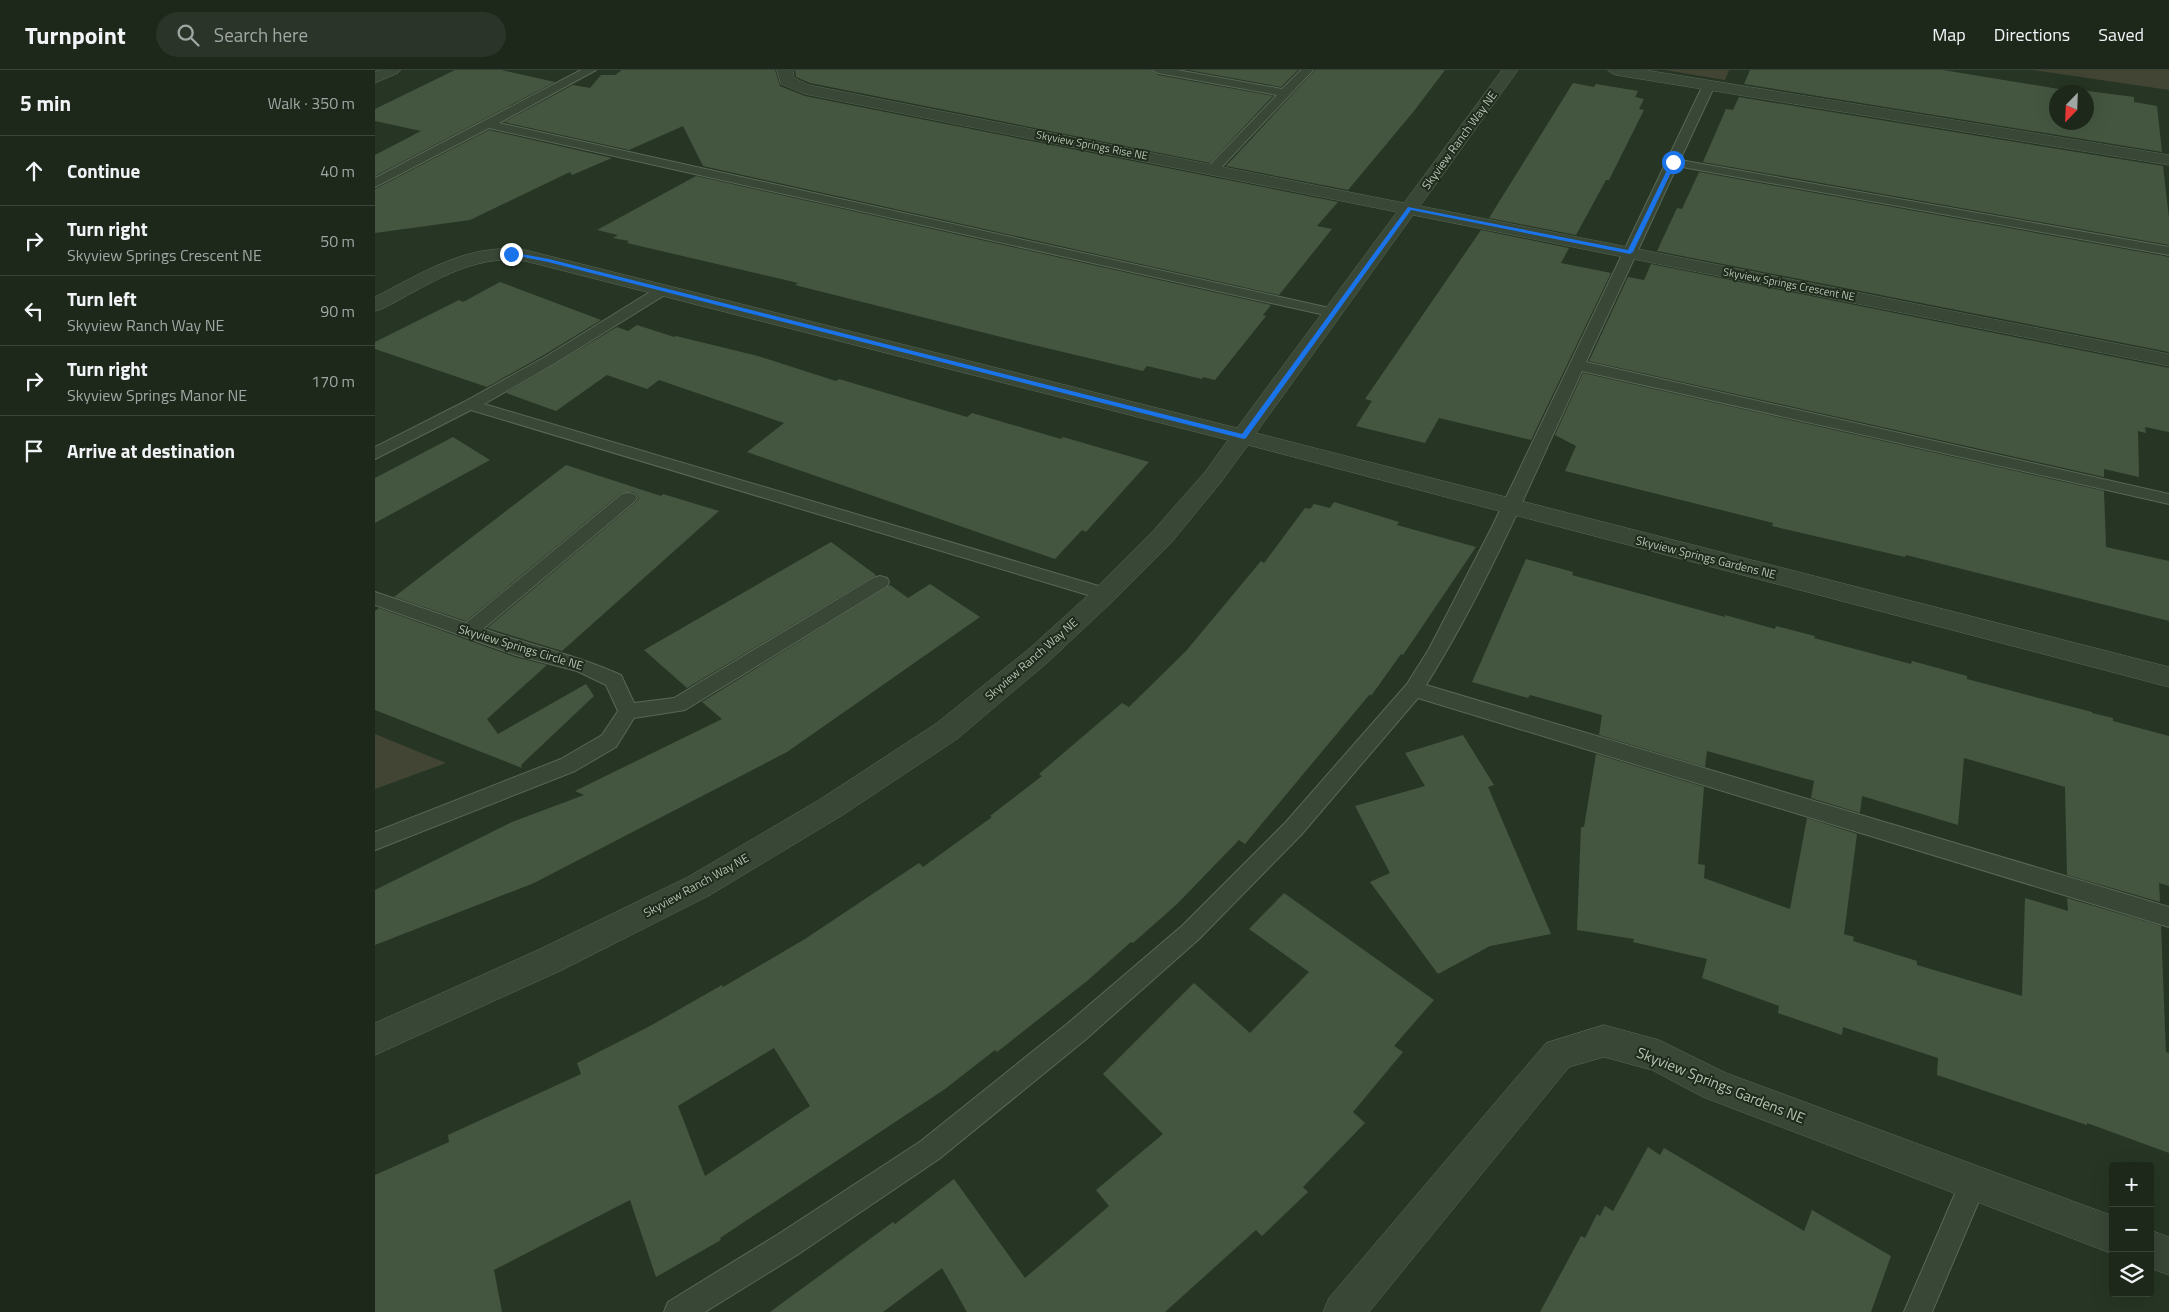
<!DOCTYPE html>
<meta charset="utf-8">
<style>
:root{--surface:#1d281b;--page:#2a3428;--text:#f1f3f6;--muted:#a0a6a3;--line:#3b443a}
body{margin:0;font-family:"Titillium Web",sans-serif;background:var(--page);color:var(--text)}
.controls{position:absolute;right:15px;bottom:15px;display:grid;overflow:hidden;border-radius:5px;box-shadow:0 5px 20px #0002}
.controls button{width:45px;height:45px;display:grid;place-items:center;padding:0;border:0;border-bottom:1px solid var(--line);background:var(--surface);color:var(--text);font:25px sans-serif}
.compass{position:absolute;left:1674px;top:15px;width:45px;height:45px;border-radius:50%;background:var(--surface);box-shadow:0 5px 20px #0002;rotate:203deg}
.stop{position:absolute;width:15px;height:15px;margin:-11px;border:4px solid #1a73e8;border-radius:50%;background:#fff}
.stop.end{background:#1a73e8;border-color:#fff;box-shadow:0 1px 5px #0008}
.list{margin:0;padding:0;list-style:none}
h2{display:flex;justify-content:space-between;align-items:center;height:65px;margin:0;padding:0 20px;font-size:21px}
h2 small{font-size:16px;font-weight:400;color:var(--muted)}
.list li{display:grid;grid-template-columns:32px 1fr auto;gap:15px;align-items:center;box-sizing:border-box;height:70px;padding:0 20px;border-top:1px solid var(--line)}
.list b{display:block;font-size:19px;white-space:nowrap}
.list p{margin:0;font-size:16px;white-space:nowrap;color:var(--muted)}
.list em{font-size:16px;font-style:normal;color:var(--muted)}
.icon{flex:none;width:28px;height:28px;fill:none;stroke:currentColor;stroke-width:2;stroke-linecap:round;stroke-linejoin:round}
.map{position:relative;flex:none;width:1794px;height:1242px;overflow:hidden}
header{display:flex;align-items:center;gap:30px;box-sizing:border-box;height:70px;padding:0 25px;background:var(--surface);border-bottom:1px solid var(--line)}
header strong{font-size:24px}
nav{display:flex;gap:28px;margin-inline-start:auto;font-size:18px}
.search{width:350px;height:45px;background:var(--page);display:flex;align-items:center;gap:12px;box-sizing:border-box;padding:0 18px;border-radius:28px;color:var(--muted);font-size:19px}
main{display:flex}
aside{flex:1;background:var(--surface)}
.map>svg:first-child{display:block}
.green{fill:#434534}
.building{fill:#445640;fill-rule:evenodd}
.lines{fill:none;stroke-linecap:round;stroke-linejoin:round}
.service-casing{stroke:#5a6757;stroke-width:2}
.minor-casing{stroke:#5a6757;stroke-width:1}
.tertiary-casing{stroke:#5a6757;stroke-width:1}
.service{fill:#394737;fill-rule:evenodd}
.minor{fill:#394737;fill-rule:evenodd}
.tertiary{fill:#394737;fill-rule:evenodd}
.route{fill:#1a73e8}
.labels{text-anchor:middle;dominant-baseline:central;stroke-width:4;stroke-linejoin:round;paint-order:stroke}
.far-street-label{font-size:11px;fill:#b4c3b2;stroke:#1f2b1c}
.street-label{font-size:12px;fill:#b4c3b2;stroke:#1f2b1c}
.near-street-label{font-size:15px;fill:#b4c3b2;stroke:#1f2b1c}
</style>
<header>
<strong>Turnpoint</strong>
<div class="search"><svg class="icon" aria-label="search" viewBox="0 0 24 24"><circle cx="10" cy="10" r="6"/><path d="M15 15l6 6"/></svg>Search here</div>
<nav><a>Map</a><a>Directions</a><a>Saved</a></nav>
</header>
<main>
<aside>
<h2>5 min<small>Walk · 350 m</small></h2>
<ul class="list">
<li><svg class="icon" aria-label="ahead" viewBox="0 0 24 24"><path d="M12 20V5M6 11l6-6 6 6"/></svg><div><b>Continue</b></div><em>40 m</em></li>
<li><svg class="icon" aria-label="right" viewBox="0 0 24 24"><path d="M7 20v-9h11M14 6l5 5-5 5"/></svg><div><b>Turn right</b><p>Skyview Springs Crescent NE</p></div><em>50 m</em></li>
<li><svg class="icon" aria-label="left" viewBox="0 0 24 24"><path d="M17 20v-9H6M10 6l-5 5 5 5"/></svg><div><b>Turn left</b><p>Skyview Ranch Way NE</p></div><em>90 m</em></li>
<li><svg class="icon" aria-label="right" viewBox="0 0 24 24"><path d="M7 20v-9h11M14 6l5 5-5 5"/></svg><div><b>Turn right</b><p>Skyview Springs Manor NE</p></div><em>170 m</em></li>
<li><svg class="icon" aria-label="arrive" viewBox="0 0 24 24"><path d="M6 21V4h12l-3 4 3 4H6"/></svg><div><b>Arrive at destination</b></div></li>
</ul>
</aside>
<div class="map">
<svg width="1794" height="1242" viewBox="0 0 1794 1242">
<rect width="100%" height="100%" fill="#273624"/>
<path class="green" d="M1290 0H1354L1350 10Z
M1658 0H1794V20Z
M0 664 71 693 0 719Z"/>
<path class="building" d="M80 0H126L180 12 0 106V85L46 61 0 51V39Z
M247 0H400L405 16 430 26 963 132 942 156 957 159 904 225 328 96 308 56 254 80 129 52 198 15 215 18 226 5H240Z
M420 0H775L783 5 898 26 835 93 435 13 421 7Z
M813 0H923L906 17Z
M940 0H1070L1039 41 973 120 851 96Z
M1375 0H1568L1690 20V18L1759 27V32L1782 36 1787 82 1369 14ZM1682 22H1712V52H1682Z
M1198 13 1219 17 1221 14 1263 21 1260 27 1269 29 1264 39 1269 40 1234 110H1231L1201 165 1114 148Z
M1364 27 1788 96 1794 148V175L1328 92 1351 39 1358 40Z
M114 60 237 88 197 105 195 102 95 150 0 163V119Z
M1324 102 1794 187V282L1282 181 1302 138 1307 139Z
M321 106 896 235 888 245 891 246 840 310 828 307 827 309 772 296 768 301 642 271 420 215 423 213 252 173 254 171 238 168 243 165 222 160Z
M1106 160 1194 178 1186 193 1236 203 1156 370 1064 348 1050 373 981 356 997 331 990 329Z
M1276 194 1794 298V362L1770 357 1771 363 1763 361 1764 407 1729 399V407L1214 291 1253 207 1269 210Z
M125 212 226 250 169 285 112 317 0 279V272L84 230 88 232Z
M262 255 299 267 301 266 383 286 461 311 464 309 592 347 597 343 686 369 688 367 774 392 711 462 707 460 680 489 372 382 409 353 284 310 272 319 232 305 181 341 131 323 242 257 253 261Z
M1208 303 1729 421 1731 477 1794 491V551L1531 485 1530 487 1397 456 1398 453 1190 401 1201 376 1180 365Z
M78 367 115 390 0 453V408Z
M191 395 286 426 288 424 344 441 187 581 112 558 260 433 264 428 259 422 246 423 91 551 19 527Z
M959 432 1024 452 1022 455 1101 477 1028 585 1026 584 996 626 995 624 870 774 864 770 801 835 758 873 756 872 712 911 622 982 620 980 570 1019 345 1168 346 1170 281 1207 255 1130 119 1200 127 1242H0V1105L74 1072 73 1065 206 1004 202 993 275 956 347 915 348 917 430 869 544 793 548 797 617 747 615 746 667 706 664 704 747 633 754 637 811 581 886 491 889 493 930 438 935 439 939 434 955 438ZM399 978 435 1036 330 1106 303 1036Z
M456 472 501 505 312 618 269 580Z
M1151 489 1198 502 1197 505 1350 547V545L1400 559 1401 556 1440 566 1439 568 1536 594 1537 591 1592 606V609L1717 642V643L1738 648V651L1794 666V816L1784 813 1785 832 1692 805 1690 717 1589 688 1583 755 1487 726 1485 743 1436 728 1439 711 1332 681 1330 697 1224 665 1227 645 1155 625 1153 628 1097 612Z
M555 514 605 547 412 682 159 813 0 875V820L137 752 209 725 200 721 347 649 327 632 515 515 533 528Z
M4 538 140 587 172 595 112 649 123 664 211 614 219 626 146 695 147 698 0 640V541Z
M1088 665 1119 715 1113 717 1176 864 1115 876 1063 904 995 812 1015 803 980 736 1050 716 1030 683Z
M1221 684 1329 717 1323 794 1330 795 1329 808 1415 839 1432 748 1482 764 1469 864 1479 867 1478 871 1542 891V895L1647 926 1650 828 1693 841 1692 828 1786 856 1791 982 1794 983V1083L1712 1053V1055L1562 1005 1563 988 1468 957 1467 965 1403 943 1404 936 1327 908 1332 889 1258 872 1259 869 1202 860 1206 757H1209Z
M909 823 1059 930 1019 976 1028 982 978 1042 990 1053 928 1117 933 1122 887 1166 881 1160 790 1242H592L567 1198 508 1242H395L518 1152 520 1154 579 1109 650 1208 734 1136 721 1120 788 1064 728 1004 819 913 875 963 934 902 874 859Z
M1273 1077 1285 1085 1289 1078 1429 1161 1437 1140 1516 1186 1496 1242H1165L1206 1166 1210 1168 1222 1144 1225 1146 1230 1136 1238 1141Z"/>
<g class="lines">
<defs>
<path id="service" d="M206 0H221L124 53 959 239 964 240 966 243 964 246 959 247 114 58 0 117V108Z
M777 0H802L907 19 926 0H938L842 102H834L832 99 834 96 902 25 783 3Z
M1334 12 1340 15 1305 90 1794 177V185L1302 96 1211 292 1794 424V434L1207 301C1159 405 1112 518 1051 615L1794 837V857L1043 628 926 765 824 869 710 970 564 1089 422 1185 330 1242H289L293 1232 402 1165 546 1071 692 954 808 855 910 753 1032 614 1054 579 1117 457 1328 15Z
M288 216 293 217 295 220 293 223 180 293 109 334 737 520 739 524 737 528 730 530 723 528 96 340 0 389V377L89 332 170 287 283 217Z
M253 423 259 424 262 428 259 432 108 559C154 575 202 585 246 605L259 633 299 628 498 508 505 506 512 508 514 512 512 516 310 640 259 648 241 677 200 701 0 780V762L186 689 227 665 243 641 231 615 202 601 141 585 0 535V522L91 553 247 424Z
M1598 1101 1608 1105 1611 1114 1557 1242H1529L1588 1105Z"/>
<path id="minor" d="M402 0H418L419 8 434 15 1029 133 1127 0H1143L1045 136 1794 284V296L1038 145 881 363 1794 597V617L873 375 846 412 796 473 739 530 673 592 582 669 466 746 335 825 187 900 0 985V953L163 880 313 807 444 730 562 653 655 578 721 518 778 461 830 402 853 370 150 191C97 183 52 216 7 239L0 241V227C47 203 94 172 150 180L862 358 1022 142 430 24 406 14Z
M1233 0H1270L1794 85V95L1241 5 1236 3Z
M1229 955 1284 970 1351 1003 1738 1146V1184L1328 1027 1277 1000 1229 987 1194 997 994 1242H948L954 1228 1171 973Z
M1775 1160 1794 1167V1205L1775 1198Z"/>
<path id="tertiary" d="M5 0H26L23 3 0 13V2Z"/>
</defs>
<use href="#service" class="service-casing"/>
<use href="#minor" class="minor-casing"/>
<use href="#tertiary" class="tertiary-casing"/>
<use href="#service" class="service"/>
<use href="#minor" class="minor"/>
<use href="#tertiary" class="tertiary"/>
</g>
<path class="route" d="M1298 90 1301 92 1258 182 1255 184 1036 140 871 368 869 369 173 192 133 184 136 182 174 189 867 364 1033 137 1253 180 1296 92Z"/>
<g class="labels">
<g class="far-street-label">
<text transform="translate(717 75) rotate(11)">Skyview Springs Rise NE</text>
<text transform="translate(1414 214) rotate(11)">Skyview Springs Crescent NE</text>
</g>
<g class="street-label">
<text transform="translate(1084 70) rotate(-54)">Skyview Ranch Way NE</text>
<text transform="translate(1331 487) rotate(14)">Skyview Springs Gardens NE</text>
<text transform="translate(146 577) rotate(17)">Skyview Springs Circle NE</text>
<text transform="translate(656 589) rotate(-41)">Skyview Ranch Way NE</text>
<text transform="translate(321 815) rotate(-29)">Skyview Ranch Way NE</text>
</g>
<g class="near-street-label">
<text transform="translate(1346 1015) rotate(22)">Skyview Springs Gardens NE</text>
</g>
</g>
</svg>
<div class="controls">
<button>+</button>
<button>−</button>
<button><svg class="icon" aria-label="layers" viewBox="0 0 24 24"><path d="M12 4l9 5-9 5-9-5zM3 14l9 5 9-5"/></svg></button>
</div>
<svg class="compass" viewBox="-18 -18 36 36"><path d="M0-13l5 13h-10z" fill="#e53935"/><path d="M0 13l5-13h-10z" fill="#a0a6a3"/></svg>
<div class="stop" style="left:1298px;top:92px"></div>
<div class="stop end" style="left:136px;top:184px"></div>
</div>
</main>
